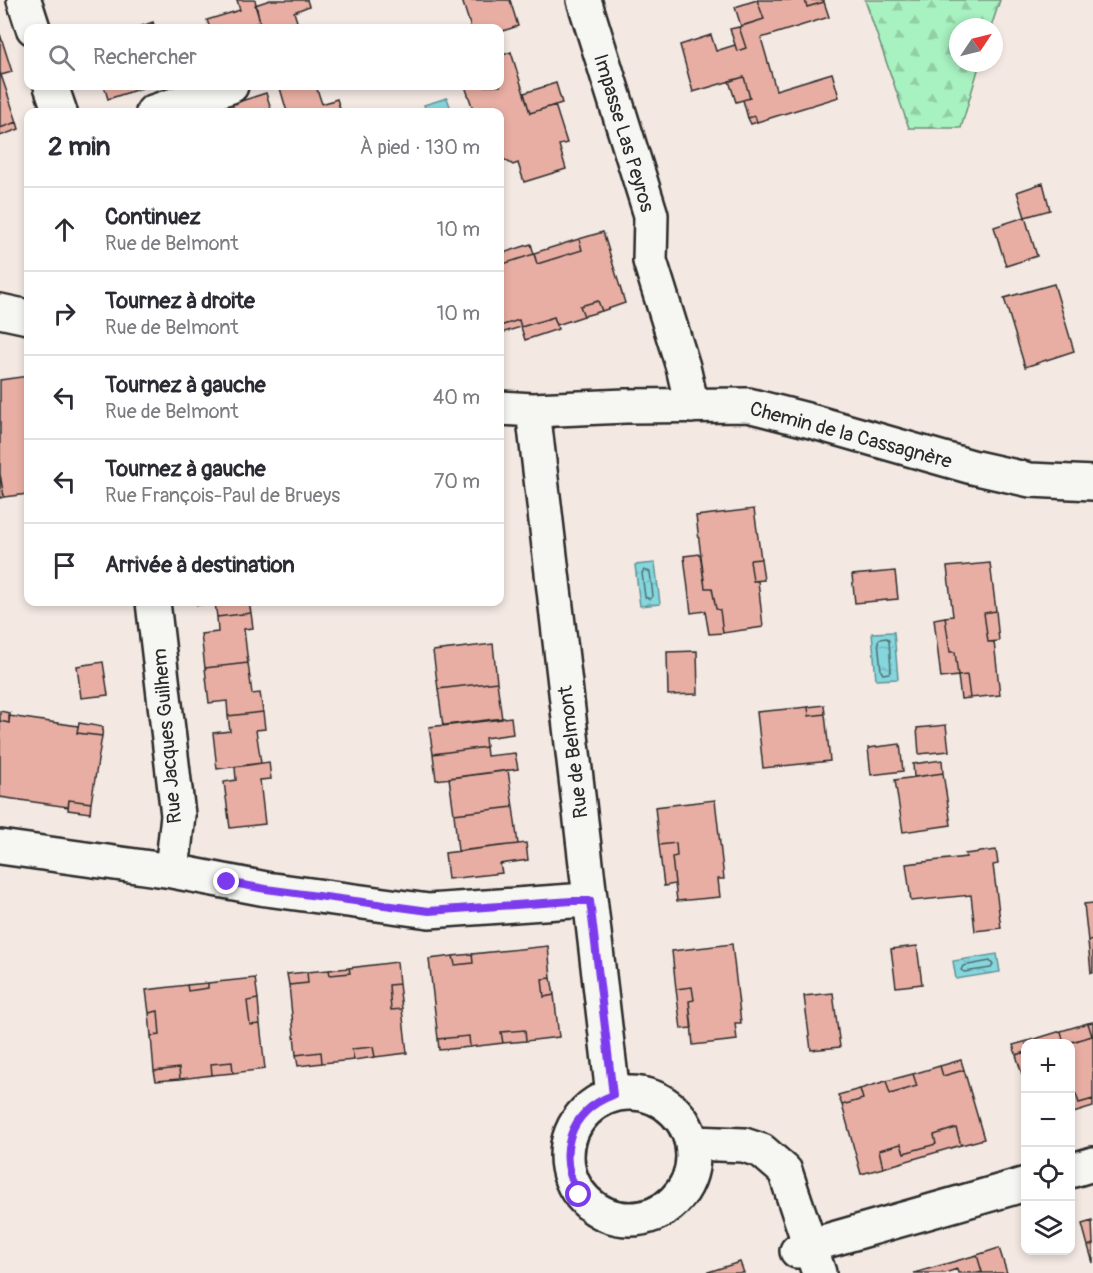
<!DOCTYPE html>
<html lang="fr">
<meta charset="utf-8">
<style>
:root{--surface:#fff;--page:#f7f7f7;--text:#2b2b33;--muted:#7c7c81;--line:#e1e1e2}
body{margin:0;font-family:Pangolin,sans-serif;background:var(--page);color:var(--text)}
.controls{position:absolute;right:18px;bottom:18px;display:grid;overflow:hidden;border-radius:12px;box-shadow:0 3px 9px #0003}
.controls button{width:54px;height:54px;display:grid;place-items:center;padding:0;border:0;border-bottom:2px solid var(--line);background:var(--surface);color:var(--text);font:30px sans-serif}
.compass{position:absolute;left:949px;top:18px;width:54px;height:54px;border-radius:50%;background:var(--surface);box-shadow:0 3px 9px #0003;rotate:55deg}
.stop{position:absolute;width:18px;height:18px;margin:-14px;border:4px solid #7c3aed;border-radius:50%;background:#fff}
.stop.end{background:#7c3aed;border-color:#fff;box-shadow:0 2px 6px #0008}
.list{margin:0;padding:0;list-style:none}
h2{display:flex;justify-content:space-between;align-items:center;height:78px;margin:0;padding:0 24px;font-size:26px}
h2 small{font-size:20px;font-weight:400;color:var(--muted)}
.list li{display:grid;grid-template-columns:39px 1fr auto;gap:18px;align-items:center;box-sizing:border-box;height:84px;padding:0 24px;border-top:2px solid var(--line)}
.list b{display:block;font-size:22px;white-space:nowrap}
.list p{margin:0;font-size:20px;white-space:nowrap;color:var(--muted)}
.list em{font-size:20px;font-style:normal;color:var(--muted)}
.icon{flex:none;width:33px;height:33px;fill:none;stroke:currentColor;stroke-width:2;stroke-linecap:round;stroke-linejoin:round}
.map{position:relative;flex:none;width:1093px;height:1273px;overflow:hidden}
.search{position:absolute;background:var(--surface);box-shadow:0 3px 9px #0003;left:24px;top:24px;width:480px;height:66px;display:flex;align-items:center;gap:15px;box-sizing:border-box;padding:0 21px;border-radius:12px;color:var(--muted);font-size:22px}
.panel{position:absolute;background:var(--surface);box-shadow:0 3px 9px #0003;left:24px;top:108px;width:480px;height:498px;border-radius:12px}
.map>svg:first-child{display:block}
.forest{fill:url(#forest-firs);stroke:#6a8e76;stroke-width:1.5}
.water{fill:url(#water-ripples);stroke:#619296;stroke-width:1.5}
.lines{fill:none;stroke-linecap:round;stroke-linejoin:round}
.shore{stroke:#4f6f72;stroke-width:1.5}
.building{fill:#e8aea3;stroke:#2b2b2b;stroke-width:1.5}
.minor-casing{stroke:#2b2b2b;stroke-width:38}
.minor{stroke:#f6f6f2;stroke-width:33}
.route{stroke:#7c3aed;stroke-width:8}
.labels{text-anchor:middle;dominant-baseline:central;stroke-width:4.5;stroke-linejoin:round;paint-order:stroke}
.street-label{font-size:20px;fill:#2b2b2b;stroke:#f6f6f2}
</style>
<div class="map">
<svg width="1093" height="1273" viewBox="0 0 1093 1273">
<defs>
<pattern id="forest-firs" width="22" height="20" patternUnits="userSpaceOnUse" patternTransform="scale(1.5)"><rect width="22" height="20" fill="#a8f1c0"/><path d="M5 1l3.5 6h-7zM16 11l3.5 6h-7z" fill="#91cfa5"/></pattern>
<pattern id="water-ripples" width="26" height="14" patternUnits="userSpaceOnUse" patternTransform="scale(1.5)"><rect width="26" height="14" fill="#85d6dd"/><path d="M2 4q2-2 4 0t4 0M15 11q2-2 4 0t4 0" fill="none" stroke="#73b8be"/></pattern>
</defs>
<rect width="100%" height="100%" fill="#f3e8e2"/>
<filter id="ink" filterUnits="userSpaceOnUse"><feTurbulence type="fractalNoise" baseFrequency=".0167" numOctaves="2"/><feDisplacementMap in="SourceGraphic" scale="12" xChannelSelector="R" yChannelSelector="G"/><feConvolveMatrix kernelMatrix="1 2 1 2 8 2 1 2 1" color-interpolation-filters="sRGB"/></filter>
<g filter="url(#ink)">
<path class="forest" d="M865 0H1000L991 27H958V63H980L961 128H909Z"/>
<path class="water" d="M447 98 452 112H426L424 105Z
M655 563 660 604 640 606 635 565Z
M894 632 898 679 876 680 872 633Z
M997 954 1000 972 956 979 953 961Z"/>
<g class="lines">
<path class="shore" d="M644 570 650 572 653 596 650 599 645 597 642 573Z
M887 638 889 641 891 671 889 673 883 674 881 671 878 641 880 639Z
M990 961 993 965 991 968 964 972 961 970 963 966Z"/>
</g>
<path class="building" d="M237 0H255L260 22 246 26 247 28H210L207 20 240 10Z
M270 0H307L309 6 294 12 299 28H262L255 5Z
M462 0H510L518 26 500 32V28H471Z
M757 0 764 19 741 26 735 7Z
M757 0H805L807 7 824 2 829 17 761 38 776 90 832 73 839 97 757 122 755 116 748 118 743 100 750 98 744 77 693 92 680 45 711 35 716 51 735 45 737 51 746 48 739 27 764 19Z
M805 0H824V2L807 7Z
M153 22 155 28H139V27Z
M739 27 746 48 737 51 730 29Z
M0 34 12 72 1 75 0 72Z
M511 52 530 113 555 105 567 143 559 145 566 169 524 182 518 163 513 165 500 157V112H474L465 86H500V56Z
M0 72 17 122 0 128Z
M744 77 750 98 736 102 729 81Z
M556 83 562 103 530 113 524 93Z
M104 86H141L142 88 108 99Z
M289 86H316L322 104 337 99 341 112H287L280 88Z
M266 93 272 112H235L232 104Z
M755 116 757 122 751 124 748 118Z
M17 122 19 129 0 136V128Z
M1043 183 1050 210 1025 217 1017 192Z
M1025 217 1037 256 1006 266 994 227Z
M603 232 625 303 602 311 598 301 580 306 584 316 557 325 554 317 521 327 519 320 500 326V265L534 254 537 264 582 250 579 239Z
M579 239 582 250 537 264 534 253Z
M531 244 534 254 500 265V254Z
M1054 284 1074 351 1025 367 1004 298Z
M598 301 602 311 584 316 580 306Z
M554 317 558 329 525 340 521 327Z
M519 320 521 327 501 333 500 326Z
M28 376V494L4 497 0 474V380Z
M0 474 4 497 0 498Z
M754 509 761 559 750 560 753 581H758L763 627 723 633 720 610 716 609 712 588H705L696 516Z
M700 554 705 588H712L716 609 720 610 723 633 709 634 705 611 691 613 684 556Z
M761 559 764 580 753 581 750 560Z
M990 563 996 611 984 613 988 642H994L1000 695 970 698 967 675 958 676 955 652H950L945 617 953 616 947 567Z
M895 571 898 599 855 603 852 575Z
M197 602H249L251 613 217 617 215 603 197 605Z
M996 611 999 641 988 642 984 613Z
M251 613 253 628 244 629 248 663 205 668 201 634 218 632 217 617Z
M945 617 950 652H955L958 676 941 678 934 619Z
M493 644 497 682 438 689 433 651Z
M697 651 698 694 668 695 667 652Z
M103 662 108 695 81 698 77 666Z
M248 663 252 694 260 693 263 712 228 716 227 701 209 703 205 668Z
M967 675 970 698 961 699 958 676Z
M497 682 502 719 443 726 438 689Z
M824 705 825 714 809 716 808 707Z
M808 707 809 716 825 714 830 761 763 768 757 712Z
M0 711 10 713 9 723 0 721Z
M263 712 265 729 256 730 261 763 217 769 213 733 230 731 228 716Z
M9 716 78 726 77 733 102 736 91 803 69 800 68 807 0 797V721L9 723Z
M511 717 513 734 485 738 486 747 433 754 429 727Z
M79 723 103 727 102 736 77 733Z
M946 725 949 751 919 754 917 728Z
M900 744 903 771 871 775 868 748Z
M486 747 487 756 515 753 518 769 436 780 433 754Z
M942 760 943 773 914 777 913 764Z
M269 762 271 779 260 780 265 824 230 828 224 782 236 780 235 767Z
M508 770 513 807 454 814 449 778Z
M943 773 951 825 903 832 895 780Z
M69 800 91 803 90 813 68 810Z
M715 800 724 879H718L720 897 677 901 672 857 677 856 676 843 659 845 655 807Z
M513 807 518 844 458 851 454 814Z
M526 843 528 860 500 864 502 873 448 879 445 853Z
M676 843 677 856 672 857 675 884 664 886 659 845Z
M996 850 998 864 993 865 1001 928 975 931 971 895 911 901 906 864 966 857 965 854Z
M1093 903V940L1088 941 1084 904Z
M1093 940V973H1091L1088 941Z
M732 944 741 1023H735L737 1040 693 1045 689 1001 694 1000 692 987 676 989 672 951Z
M548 946 551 978 542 979 544 997 554 995 559 1037 526 1041 525 1030 501 1032 503 1043 470 1047 469 1036 438 1039 429 959 453 956 455 965 473 963 472 954Z
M917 946 922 984 896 987 891 949Z
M472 954 473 963 455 965 453 956Z
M397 962 399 984 389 985 391 1010 402 1009 407 1053 375 1057 373 1047 352 1049 354 1060 322 1063 321 1052 296 1055 289 985 308 983 307 972 329 970 330 975 350 973 349 968Z
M349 968 350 973 330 975 329 970Z
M307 972 308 983 289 985 287 974Z
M255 978 258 999 247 1001 250 1025 260 1024 265 1069 233 1073 232 1062 211 1064 212 1075 180 1079 179 1068 154 1071 151 1036 160 1035 158 1011 149 1013 146 990 187 985 188 991 208 988V983Z
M551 978 554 995 544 997 542 979Z
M208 983V988L188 991 187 985Z
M399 984 402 1009 391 1010 389 985Z
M692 987 694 1000 689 1001 692 1028 681 1029 676 989Z
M833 993 840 1047 811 1050 804 996Z
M258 999 260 1024 250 1025 247 1001Z
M158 1011 160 1035 151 1036 149 1013Z
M1093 1022V1099L1079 1103 1076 1094 1070 1095V1044H1066L1092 1036 1088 1023Z
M1088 1023 1092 1036 1064 1044 1061 1031Z
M525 1030 526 1041 503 1043 501 1032Z
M1061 1031 1064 1044H1037L1035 1039Z
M469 1036 470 1047 439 1050 438 1039Z
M1035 1039 1037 1044H1026V1052L1016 1055 1013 1045Z
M373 1047 375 1057 354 1060 352 1049Z
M321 1052 322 1063 298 1066 296 1055Z
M1026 1052V1087L1016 1055Z
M961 1060 964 1070 943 1076 940 1066Z
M232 1062 233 1073 212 1075 211 1064Z
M940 1066 943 1076 964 1070 984 1139 961 1145 956 1128 934 1135 936 1144 904 1153 901 1144 879 1150 883 1168 861 1174 842 1105 863 1099 860 1089 886 1081 890 1094 917 1086 913 1074Z
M179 1068 180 1079 156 1081 154 1071Z
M913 1074 917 1086 890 1094 886 1081Z
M860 1089 863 1099 842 1105 838 1095Z
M1076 1094 1079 1103 1093 1099V1107L1070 1114V1095Z
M956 1128 961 1145 883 1168 879 1150 901 1144 904 1153 936 1144 934 1135Z
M1092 1221 1093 1244 1088 1246 1082 1224Z
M1093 1244V1263L1088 1246Z
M999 1248 1007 1273H978L982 1272 977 1255Z
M977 1255 982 1272 978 1273H958L957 1269 945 1273H914Z
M740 1262 744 1273H705Z"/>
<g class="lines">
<defs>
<path id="minor" d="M24 0 33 28
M584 0 651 215 650 261 683 367 692 406
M51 86 60 112
M153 112 231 86
M0 311 28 317
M500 408 533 410 626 406 748 405 807 420 972 467 1030 480 1093 483
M533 410 613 1095
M153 602 178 815 172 871
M0 847 172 871 266 889 429 911 572 901H590
M567 1156a63 63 0 1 1 126 0a63 63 0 1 1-126 0Z
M693 1143 744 1145 762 1151 785 1171 819 1273
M1070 1171 1093 1164
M797 1251 812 1245 1026 1184"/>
</defs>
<use href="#minor" class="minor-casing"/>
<use href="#minor" class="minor"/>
</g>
</g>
<g class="lines" filter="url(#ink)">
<path class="route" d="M227 882 266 889 429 911 572 901H590L613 1095C568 1112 556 1155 579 1195"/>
</g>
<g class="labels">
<g class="street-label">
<text transform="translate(624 133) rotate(73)">Impasse Las Peyros</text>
<text transform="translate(851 435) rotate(15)">Chemin de la Cassagnère</text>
<text transform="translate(167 736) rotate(-95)">Rue Jacques Guilhem</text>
<text transform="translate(573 752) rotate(-97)">Rue de Belmont</text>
</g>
</g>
</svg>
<div class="controls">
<button>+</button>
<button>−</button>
<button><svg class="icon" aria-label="locate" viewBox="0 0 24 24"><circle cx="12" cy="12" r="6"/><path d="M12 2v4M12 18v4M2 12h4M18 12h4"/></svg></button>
<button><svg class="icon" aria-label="layers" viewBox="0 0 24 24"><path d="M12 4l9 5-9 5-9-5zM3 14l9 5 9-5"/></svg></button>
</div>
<svg class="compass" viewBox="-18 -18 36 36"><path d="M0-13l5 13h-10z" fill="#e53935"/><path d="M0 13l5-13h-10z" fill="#7c7c81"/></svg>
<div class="stop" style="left:579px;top:1195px"></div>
<div class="stop end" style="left:227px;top:882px"></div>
<div class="search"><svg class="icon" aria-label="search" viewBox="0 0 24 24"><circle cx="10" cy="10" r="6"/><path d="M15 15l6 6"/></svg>Rechercher</div>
<section class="panel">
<h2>2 min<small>À pied · 130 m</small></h2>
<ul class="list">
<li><svg class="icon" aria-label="ahead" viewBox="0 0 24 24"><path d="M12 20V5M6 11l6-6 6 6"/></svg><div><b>Continuez</b><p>Rue de Belmont</p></div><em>10 m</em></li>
<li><svg class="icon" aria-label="right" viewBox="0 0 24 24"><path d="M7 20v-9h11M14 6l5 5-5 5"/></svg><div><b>Tournez à droite</b><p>Rue de Belmont</p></div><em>10 m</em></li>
<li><svg class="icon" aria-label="left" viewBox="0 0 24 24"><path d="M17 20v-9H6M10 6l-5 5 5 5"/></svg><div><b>Tournez à gauche</b><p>Rue de Belmont</p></div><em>40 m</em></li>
<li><svg class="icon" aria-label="left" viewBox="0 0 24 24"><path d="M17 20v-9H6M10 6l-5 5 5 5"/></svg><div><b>Tournez à gauche</b><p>Rue François-Paul de Brueys</p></div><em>70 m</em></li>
<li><svg class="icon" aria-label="arrive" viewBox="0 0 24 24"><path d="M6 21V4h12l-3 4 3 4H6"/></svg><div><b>Arrivée à destination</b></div></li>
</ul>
</section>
</div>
